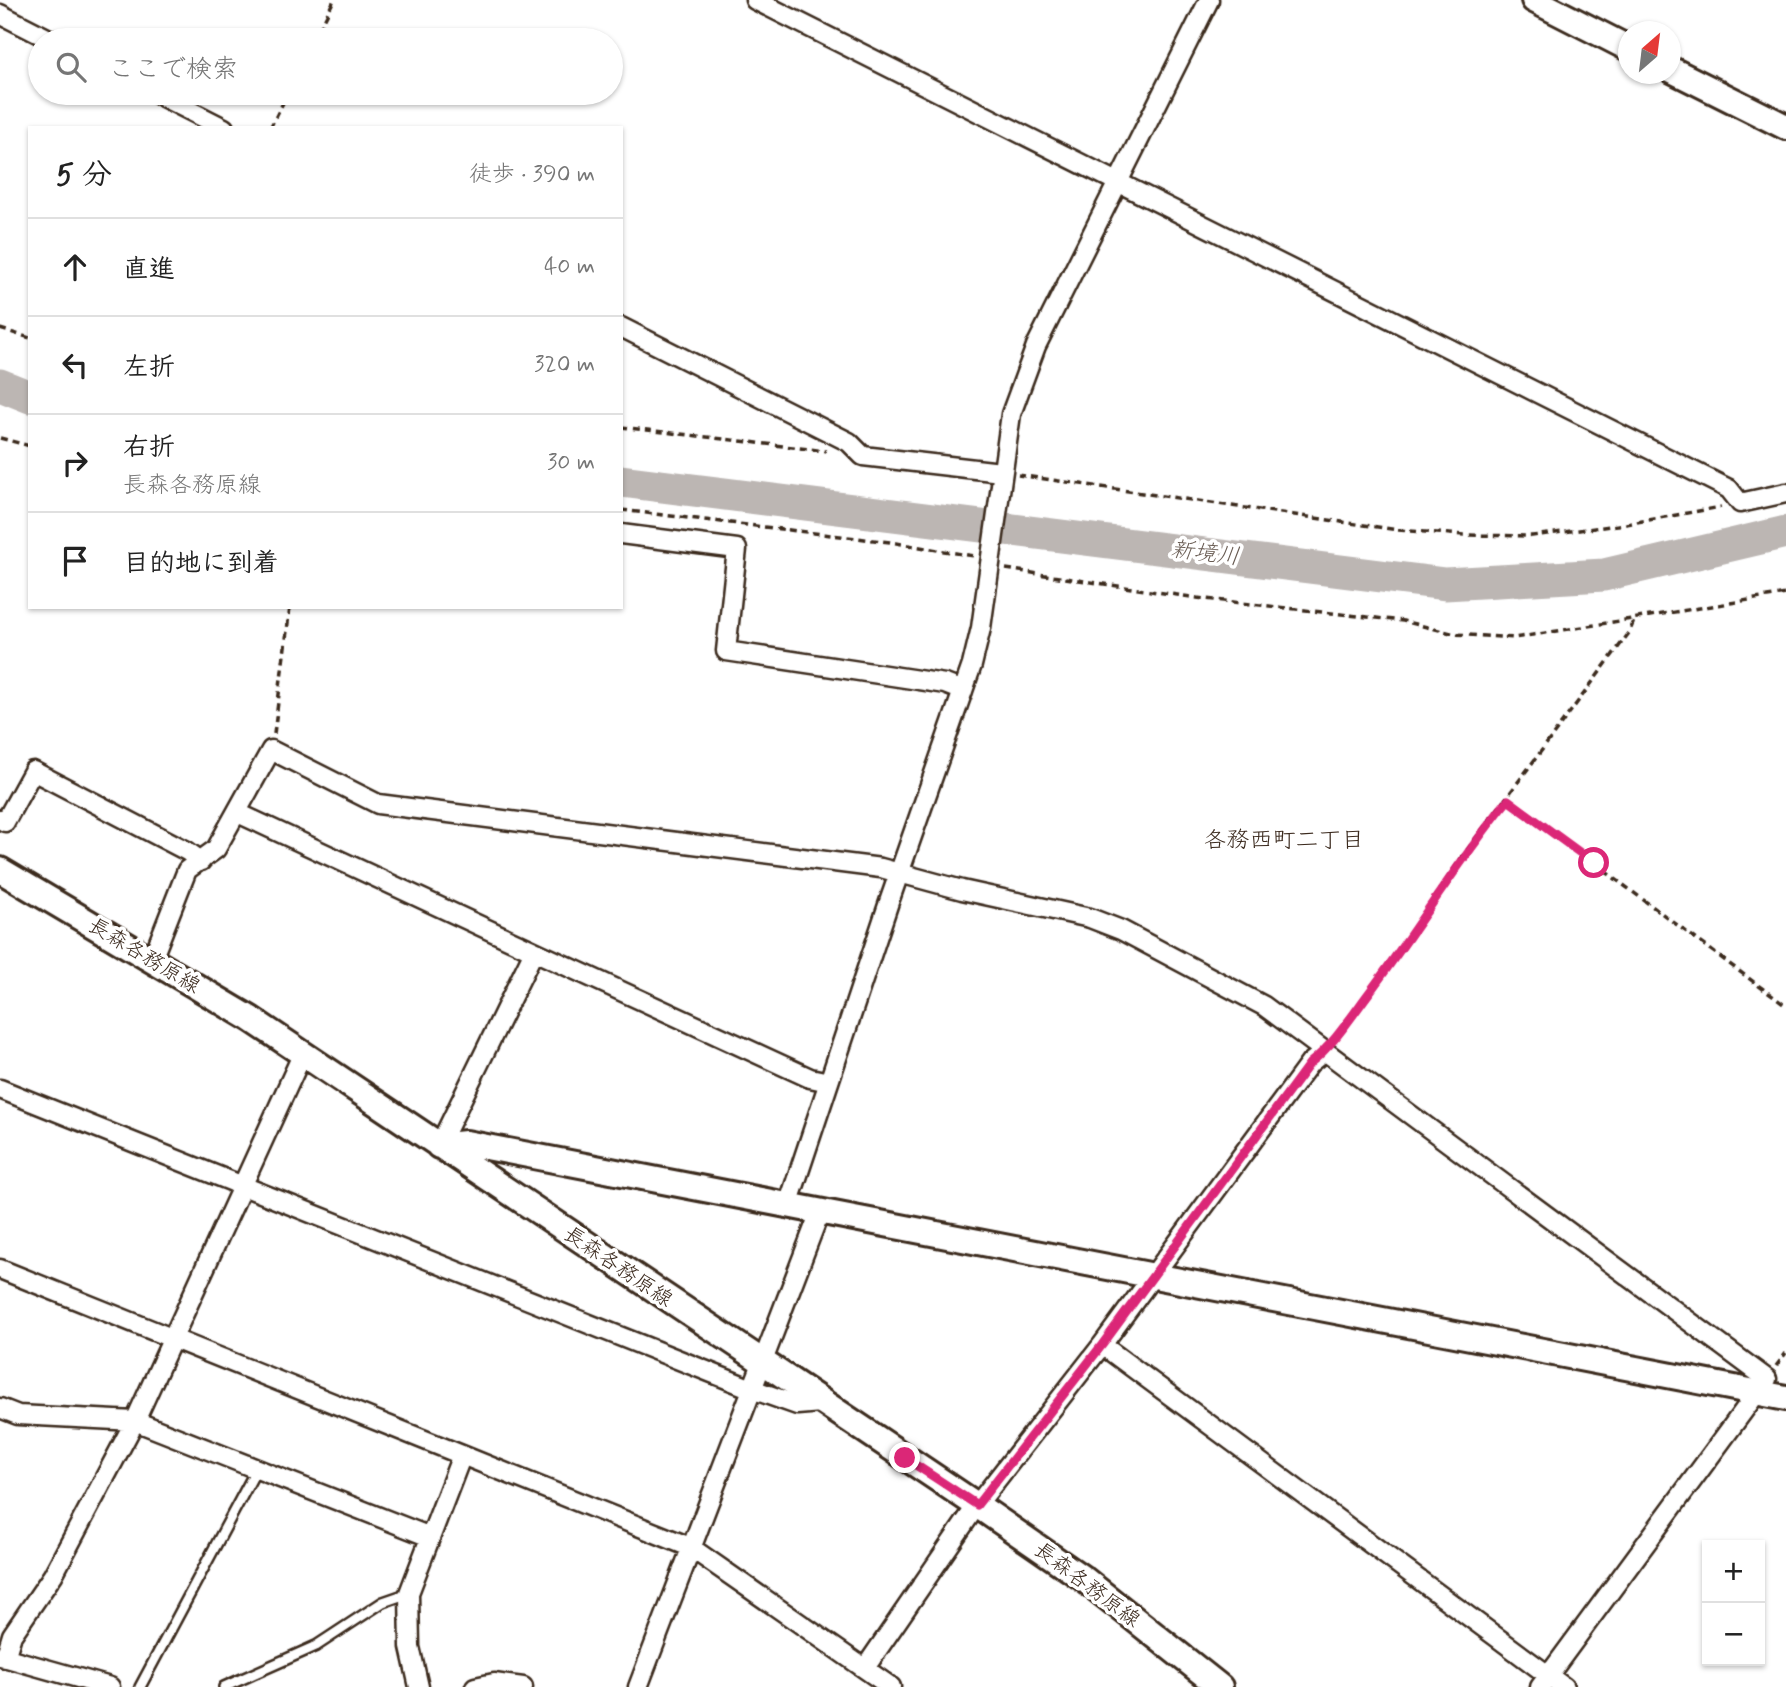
<!DOCTYPE html>
<html lang="ja">
<meta charset="utf-8">
<style>
:root{--surface:#fff;--page:#f6f6f6;--text:#222;--muted:#767676;--line:#e0e0e0}
body{margin:0;font-family:Mynerve,"Klee One",sans-serif;background:var(--page);color:var(--text)}
.controls{position:absolute;right:21px;bottom:21px;display:grid;overflow:hidden;border-radius:0px;box-shadow:0 2px 5px #0004}
.controls button{width:63px;height:63px;display:grid;place-items:center;padding:0;border:0;border-bottom:2px solid var(--line);background:var(--surface);color:var(--text);font:35px sans-serif}
.compass{position:absolute;left:1618px;top:21px;width:63px;height:63px;border-radius:50%;background:var(--surface);box-shadow:0 2px 5px #0004;rotate:28deg}
.stop{position:absolute;width:21px;height:21px;margin:-16px;border:5px solid #db2777;border-radius:50%;background:#fff}
.stop.end{background:#db2777;border-color:#fff;box-shadow:0 2px 7px #0008}
.list{margin:0;padding:0;list-style:none}
h2{display:flex;justify-content:space-between;align-items:center;height:91px;margin:0;padding:0 28px;font-size:30px}
h2 small{font-size:23px;font-weight:400;color:var(--muted)}
.list li{display:grid;grid-template-columns:46px 1fr auto;gap:21px;align-items:center;box-sizing:border-box;height:98px;padding:0 28px;border-top:2px solid var(--line)}
.list b{display:block;font-size:26px;white-space:nowrap}
.list p{margin:0;font-size:23px;white-space:nowrap;color:var(--muted)}
.list em{font-size:23px;font-style:normal;color:var(--muted)}
.icon{flex:none;width:38px;height:38px;fill:none;stroke:currentColor;stroke-width:2;stroke-linecap:round;stroke-linejoin:round}
.map{position:relative;flex:none;width:1786px;height:1687px;overflow:hidden}
.search{position:absolute;background:var(--surface);box-shadow:0 2px 5px #0004;left:28px;top:28px;width:595px;height:77px;display:flex;align-items:center;gap:18px;box-sizing:border-box;padding:0 24px;border-radius:38px;color:var(--muted);font-size:26px}
.panel{position:absolute;background:var(--surface);box-shadow:0 2px 5px #0004;left:28px;top:126px;width:595px;height:483px;border-radius:0px}
.map>svg:first-child{display:block}
.lines{fill:none;stroke-linecap:round;stroke-linejoin:round}
.river{stroke:#bcb6b3;stroke-width:33}
.lane-casing{stroke:#3b2a1e;stroke-width:14}
.street-casing{stroke:#3b2a1e;stroke-width:23}
.secondary-casing{stroke:#3b2a1e;stroke-width:30}
.path{stroke:#3b2a1e;stroke-width:3.5;stroke-dasharray:7 5;stroke-linecap:butt}
.lane{stroke:#fff;stroke-width:9}
.street{stroke:#fff;stroke-width:18}
.secondary{stroke:#fff;stroke-width:24}
.route{stroke:#db2777;stroke-width:9}
.labels{text-anchor:middle;dominant-baseline:central;stroke-width:7;stroke-linejoin:round;paint-order:stroke}
.street-label{font-size:21px;fill:#3b2a1e;stroke:#fff}
.water-label{font-size:23px;font-style:italic;fill:#685b52;stroke:#fff}
.neighbourhood-label{font-size:23px;fill:#3b2a1e;stroke:#fff}
</style>
<div class="map">
<svg width="1786" height="1687" viewBox="0 0 1786 1687">
<rect width="100%" height="100%" fill="#fff"/>
<filter id="ink" filterUnits="userSpaceOnUse"><feTurbulence type="fractalNoise" baseFrequency=".0143" numOctaves="2"/><feDisplacementMap in="SourceGraphic" scale="14" xChannelSelector="R" yChannelSelector="G"/><feConvolveMatrix kernelMatrix="1 2 1 2 8 2 1 2 1" color-interpolation-filters="sRGB"/></filter>
<g filter="url(#ink)">
<g class="lines">
<path class="river" d="M0 385 30 397
M621 481 1445 584 1604 575 1786 532"/>
<defs>
<path id="lane" d="M140 1687 256 1470
M224 1687 316 1646 383 1602 409 1593"/>
<path id="street" d="M755 0 1729 489 1740 503 1786 493
M0 14 51 40
M155 93 224 128
M621 327 849 442 863 456 1001 472
M621 534 737 549 726 651 945 684 963 691
M238 813 534 951
M0 819 5 822 33 771 187 851 201 861
M151 962 187 870 216 849 271 750 378 804 881 868 962 890 1090 918 1121 930 1264 1006 1767 1379 1540 1687
M303 1053 135 1421 430 1537
M0 1089 752 1389 797 1405 821 1403
M439 1146 534 951 810 1078 829 1082
M788 1205 889 902 972 665 981 628 1011 414 1036 346 1209 0
M0 1269 462 1455
M1102 1345 1564 1687
M0 1408 18 1415 135 1421 53 1575 12 1635 5 1658
M0 1656 110 1687
M865 1668 977 1505 1102 1345 1310 1063 1325 1051
M419 1687 410 1647 409 1593 462 1455 690 1547 891 1687
M475 1687 494 1683 523 1687
M638 1687 820 1212"/>
<path id="secondary" d="M1534 0 1628 48
M1670 69 1786 127
M0 870 251 1019 987 1512 1084 1579 1220 1687
M439 1146 466 1143 1786 1398"/>
</defs>
<use href="#lane" class="lane-casing"/>
<use href="#street" class="street-casing"/>
<use href="#secondary" class="secondary-casing"/>
<path class="path" d="M314 40 334 0
M270 128 288 93
M0 329 30 338
M621 427 826 451
M0 438 30 446
M1018 475 1398 530 1464 535 1532 536 1626 524 1721 507
M621 510 890 542 974 556
M1006 569 1197 598 1403 621 1455 634 1514 638 1786 594
M274 734 290 607
M1508 799 1786 1006
M1336 1037 1401 950 1463 856 1629 633 1634 621
M1776 1366 1786 1353"/>
<use href="#lane" class="lane"/>
<use href="#street" class="street"/>
<use href="#secondary" class="secondary"/>
</g>
</g>
<g class="lines" filter="url(#ink)">
<path class="route" d="M905 1458 977 1505 1102 1345 1310 1063C1334 1044 1351 1017 1369 993 1417 929 1458 861 1508 800L1594 863"/>
</g>
<g class="labels">
<g class="street-label">
<text transform="translate(144 956) rotate(31)">長森各務原線</text>
<text transform="translate(618 1267) rotate(34)">長森各務原線</text>
<text transform="translate(1087 1585) rotate(37)">長森各務原線</text>
</g>
<g class="water-label">
<text transform="translate(1205 554) rotate(7)">新境川</text>
</g>
<g class="neighbourhood-label">
<text x="1284" y="841">各務西町二丁目</text>
</g>
</g>
</svg>
<div class="controls">
<button>+</button>
<button>−</button>
</div>
<svg class="compass" viewBox="-18 -18 36 36"><path d="M0-13l5 13h-10z" fill="#e53935"/><path d="M0 13l5-13h-10z" fill="#767676"/></svg>
<div class="stop" style="left:1594px;top:863px"></div>
<div class="stop end" style="left:905px;top:1458px"></div>
<div class="search"><svg class="icon" aria-label="search" viewBox="0 0 24 24"><circle cx="10" cy="10" r="6"/><path d="M15 15l6 6"/></svg>ここで検索</div>
<section class="panel">
<h2>5 分<small>徒歩 · 390 m</small></h2>
<ul class="list">
<li><svg class="icon" aria-label="ahead" viewBox="0 0 24 24"><path d="M12 20V5M6 11l6-6 6 6"/></svg><div><b>直進</b></div><em>40 m</em></li>
<li><svg class="icon" aria-label="left" viewBox="0 0 24 24"><path d="M17 20v-9H6M10 6l-5 5 5 5"/></svg><div><b>左折</b></div><em>320 m</em></li>
<li><svg class="icon" aria-label="right" viewBox="0 0 24 24"><path d="M7 20v-9h11M14 6l5 5-5 5"/></svg><div><b>右折</b><p>長森各務原線</p></div><em>30 m</em></li>
<li><svg class="icon" aria-label="arrive" viewBox="0 0 24 24"><path d="M6 21V4h12l-3 4 3 4H6"/></svg><div><b>目的地に到着</b></div></li>
</ul>
</section>
</div>
